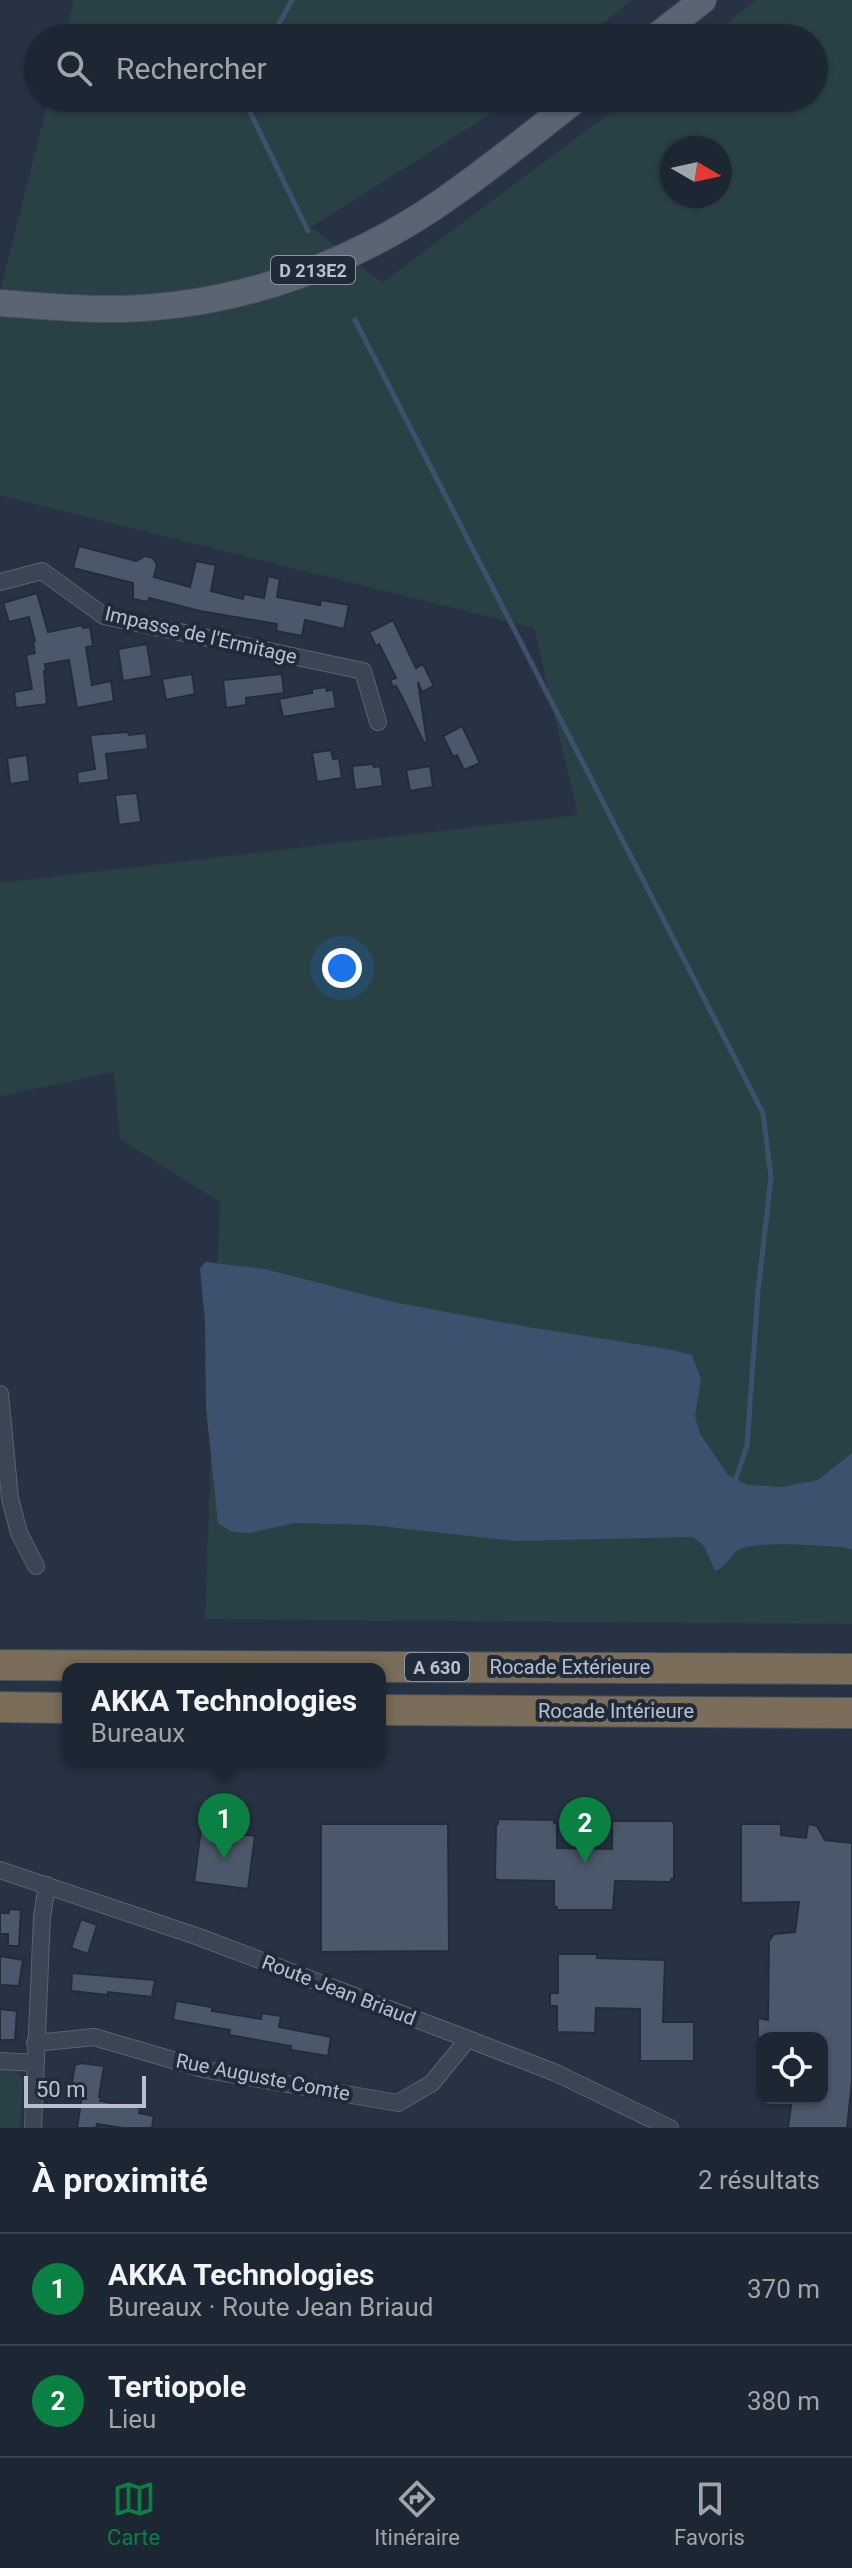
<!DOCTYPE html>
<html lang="fr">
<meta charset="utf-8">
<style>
:root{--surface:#1d2633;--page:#2a323f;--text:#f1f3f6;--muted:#a0a5ac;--line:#3b434e;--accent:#0b8043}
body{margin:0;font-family:Roboto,sans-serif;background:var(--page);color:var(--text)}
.controls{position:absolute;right:24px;bottom:24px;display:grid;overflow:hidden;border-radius:16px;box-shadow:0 2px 6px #0004}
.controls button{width:72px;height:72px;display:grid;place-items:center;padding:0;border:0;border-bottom:2px solid var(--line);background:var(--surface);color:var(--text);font:40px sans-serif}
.compass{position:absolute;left:660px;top:136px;width:72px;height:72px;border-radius:50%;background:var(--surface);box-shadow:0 2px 6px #0004;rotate:99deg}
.scale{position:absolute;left:24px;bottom:20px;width:122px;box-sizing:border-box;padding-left:8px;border:4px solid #b9c0cd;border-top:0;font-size:22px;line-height:28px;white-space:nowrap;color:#b9c0cd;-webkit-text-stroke:6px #202a39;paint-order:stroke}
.you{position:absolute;left:342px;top:968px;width:28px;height:28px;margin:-20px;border:6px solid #fff;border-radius:50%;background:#1a73e8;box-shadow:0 0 0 12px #1a73e833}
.badge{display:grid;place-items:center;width:52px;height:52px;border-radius:50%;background:var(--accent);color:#fff;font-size:26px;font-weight:700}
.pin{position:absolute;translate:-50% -66px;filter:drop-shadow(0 2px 4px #0008)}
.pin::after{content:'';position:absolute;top:42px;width:28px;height:24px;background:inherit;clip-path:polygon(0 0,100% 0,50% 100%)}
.popup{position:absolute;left:62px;top:1663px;width:324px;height:104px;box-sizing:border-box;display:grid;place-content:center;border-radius:16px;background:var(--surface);filter:drop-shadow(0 2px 6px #0005);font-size:26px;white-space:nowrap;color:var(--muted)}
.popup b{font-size:30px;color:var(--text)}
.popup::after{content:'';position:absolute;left:50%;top:100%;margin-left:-16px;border:16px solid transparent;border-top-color:var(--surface)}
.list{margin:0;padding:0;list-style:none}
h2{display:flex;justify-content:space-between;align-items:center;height:104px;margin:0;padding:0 32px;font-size:34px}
h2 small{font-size:26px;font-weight:400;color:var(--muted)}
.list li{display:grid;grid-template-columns:52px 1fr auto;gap:24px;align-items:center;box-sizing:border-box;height:112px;padding:0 32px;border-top:2px solid var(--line)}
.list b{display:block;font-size:30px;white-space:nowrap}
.list p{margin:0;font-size:26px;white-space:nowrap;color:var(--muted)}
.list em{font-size:26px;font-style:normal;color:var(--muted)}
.icon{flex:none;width:44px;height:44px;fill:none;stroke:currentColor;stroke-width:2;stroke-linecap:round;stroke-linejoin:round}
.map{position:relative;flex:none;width:852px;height:2128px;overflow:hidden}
.search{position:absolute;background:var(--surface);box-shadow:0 2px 6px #0004;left:24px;right:24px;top:24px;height:88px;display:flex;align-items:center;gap:20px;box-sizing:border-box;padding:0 28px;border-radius:44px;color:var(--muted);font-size:30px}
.sheet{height:328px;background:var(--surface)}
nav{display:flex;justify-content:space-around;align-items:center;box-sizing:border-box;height:112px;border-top:2px solid var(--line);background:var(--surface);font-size:22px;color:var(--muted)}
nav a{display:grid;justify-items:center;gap:4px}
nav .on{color:var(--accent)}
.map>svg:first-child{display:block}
.green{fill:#294145;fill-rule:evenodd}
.water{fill:#3d506d}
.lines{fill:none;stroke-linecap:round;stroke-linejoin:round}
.stream{stroke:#3d506d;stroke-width:5}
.building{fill:#4b576a;stroke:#222c3b;stroke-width:2}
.minor-casing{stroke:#5a6371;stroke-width:18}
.primary-casing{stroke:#454e5d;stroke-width:28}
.motorway-casing{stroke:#46505e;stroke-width:32}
.minor{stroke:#3c4554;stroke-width:16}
.primary{stroke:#5a6473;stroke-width:26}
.motorway{stroke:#7a6d59;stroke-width:30}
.labels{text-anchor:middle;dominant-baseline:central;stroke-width:8;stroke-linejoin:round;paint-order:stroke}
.shield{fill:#202a39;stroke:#8b93a1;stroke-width:2}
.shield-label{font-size:18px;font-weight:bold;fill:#b9c0cd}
.street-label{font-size:20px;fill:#b9c0cd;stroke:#202a39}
</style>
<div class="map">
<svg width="852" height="2128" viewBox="0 0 852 2128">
<rect width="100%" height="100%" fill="#273344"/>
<path class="green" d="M74 0H632L584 38H65Z
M756 0H852V1624L205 1619 220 1202 120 1139 114 1072 0 1096V883L578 815 534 628 0 495V293L49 98H508L484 118 311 227 382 283 630 98H814V38H708ZM672 148H720V196H672Z
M0 2068 12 2069 23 2078 20 2128H0Z"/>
<path class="water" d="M206 1262 265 1269 393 1302 528 1327 668 1349 692 1355 701 1379 695 1416 700 1434 728 1475 748 1485 782 1487 818 1480 852 1453V1550L843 1547C815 1546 769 1541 743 1548 731 1551 728 1567 715 1571L704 1546 693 1537 515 1541 371 1525 294 1523 250 1533 232 1532 218 1523 206 1408 205 1322 200 1268Z"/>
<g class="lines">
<path class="stream" d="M271 38 292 0
M243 98 308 231
M355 320 763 1113 771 1178 758 1291 747 1446 734 1484"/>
</g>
<path class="building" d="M79 546 136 561 145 556 153 558 157 564 154 577 190 587 196 561 216 565 211 591 243 599 244 594 264 598 268 576 280 579 277 597 320 605 321 600 349 605 344 629 305 620 302 636 276 631 277 624 200 611 149 598 148 602 133 599V583L73 568Z
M37 593 48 632 82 625 83 628 90 627 93 646 86 647 92 685 111 681 114 701 77 708 69 660 45 664 46 671H44L47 704 16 708 14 692 32 689 26 655 35 653 33 642 35 641 29 617 9 622 3 603Z
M393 620 416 668 423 664 434 686 422 692 418 682 427 742 424 743 403 699 396 686 393 687 390 680 396 678 379 644 376 646 369 632Z
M147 644 152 676 123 681 118 649Z
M192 674 195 694 166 700 162 679Z
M282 674 284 693 246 698V705L226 708 223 680Z
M326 687 327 691 333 689 336 708 283 717 279 699 312 693V689Z
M462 726 480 763 464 770 457 755 453 757 443 736Z
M128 732 129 735 146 733 148 749 106 754 109 780 78 784 77 772 95 769 90 735Z
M331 750 333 759 339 758 342 778 317 782 312 753Z
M27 755 30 781 10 784 7 758Z
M373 764 374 767 380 766 383 786 355 790 352 766Z
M430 766 433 787 410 791 406 770Z
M137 793 141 822 119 825 115 795Z
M498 1819 554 1820V1823H557V1848L612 1849V1821H672L674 1824V1879H671V1882L615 1881 613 1910H557V1907H554V1881L498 1880 495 1878 496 1825 498 1824Z
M321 1824H448L449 1951 321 1952Z
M741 1824H781V1835L806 1838 808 1824 817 1826 825 1840 852 1843V2081L847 2128H788L792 2098H822V2038H758V2018L768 2020 769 1941 774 1934 795 1932 799 1902 741 1903Z
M201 1829 255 1836 248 1889 194 1882Z
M9 1909 21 1910 19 1946H8V1934H0V1913H9Z
M81 1919 97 1925 88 1954 71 1948Z
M558 1954H597V1958L665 1960 663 2022H694V2061H640V2009L596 2008 595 2033 557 2032V2006H550V1993H558Z
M0 1956 23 1960 19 1986 0 1985Z
M72 1973 155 1980 152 1997 108 1992V1995L71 1991Z
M176 2001 212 2007V2011L261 2019 262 2013 281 2016 279 2027 331 2037 328 2056 291 2050V2046L229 2035 230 2030 173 2020Z
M0 2009 17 2011 15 2040H0Z
M81 2063 104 2066 99 2097H101L100 2101 140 2108 139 2113 154 2116 152 2128H123L97 2124 96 2128H77L83 2089 71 2087 75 2065Z"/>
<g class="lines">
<defs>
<path id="minor" d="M0 582 42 571 104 616 363 671 378 722
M0 1394 10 1498 19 1533 36 1566
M0 1870 199 1937 468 2039 556 2073 670 2128
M35 2043 94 2037 207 2070 398 2103 432 2083 468 2039
M0 2061 36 2063
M33 2128 42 1917 47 1885"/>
<path id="primary" d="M654 38 703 0
M0 303C41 306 81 310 122 309 242 306 360 262 457 191 498 162 538 129 578 98"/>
<path id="motorway" d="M0 1665 852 1669
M0 1707 68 1708
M380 1710 852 1713"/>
</defs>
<use href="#minor" class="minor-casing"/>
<use href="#primary" class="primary-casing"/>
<use href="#motorway" class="motorway-casing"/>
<use href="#minor" class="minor"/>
<use href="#primary" class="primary"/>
<use href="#motorway" class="motorway"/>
</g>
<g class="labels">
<g class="shield">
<rect x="271" y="256" width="84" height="28" rx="6"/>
<rect x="405" y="1653" width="64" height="28" rx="6"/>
</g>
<g class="shield-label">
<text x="313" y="270">D 213E2</text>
<text x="437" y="1667">A 630</text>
</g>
<g class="street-label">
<text transform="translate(201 635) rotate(13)">Impasse de l'Ermitage</text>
<text x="570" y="1667">Rocade Extérieure</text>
<text x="616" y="1711">Rocade Intérieure</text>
<text transform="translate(339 1990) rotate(21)">Route Jean Briaud</text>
<text transform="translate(263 2077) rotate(11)">Rue Auguste Comte</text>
</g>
</g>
</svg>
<div class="controls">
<button><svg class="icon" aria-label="locate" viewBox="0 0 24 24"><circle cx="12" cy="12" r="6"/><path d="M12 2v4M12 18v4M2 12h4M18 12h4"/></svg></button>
</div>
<svg class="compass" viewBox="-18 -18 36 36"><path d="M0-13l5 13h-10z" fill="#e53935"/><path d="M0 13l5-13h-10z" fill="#a0a5ac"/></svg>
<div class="scale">50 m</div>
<div class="you"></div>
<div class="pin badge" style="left:224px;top:1859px">1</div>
<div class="popup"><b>AKKA Technologies</b>Bureaux</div>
<div class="pin badge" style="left:585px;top:1863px">2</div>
<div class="search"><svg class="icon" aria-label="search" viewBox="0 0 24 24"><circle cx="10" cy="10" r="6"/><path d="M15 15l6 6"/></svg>Rechercher</div>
</div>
<section class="sheet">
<h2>À proximité<small>2 résultats</small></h2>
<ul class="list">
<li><span class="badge">1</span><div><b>AKKA Technologies</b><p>Bureaux · Route Jean Briaud</p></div><em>370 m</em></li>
<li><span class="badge">2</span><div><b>Tertiopole</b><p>Lieu</p></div><em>380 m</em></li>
</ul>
</section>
<nav>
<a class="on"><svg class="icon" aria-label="map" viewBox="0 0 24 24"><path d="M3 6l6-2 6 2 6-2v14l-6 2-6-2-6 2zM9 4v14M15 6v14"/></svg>Carte</a>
<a><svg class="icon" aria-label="directions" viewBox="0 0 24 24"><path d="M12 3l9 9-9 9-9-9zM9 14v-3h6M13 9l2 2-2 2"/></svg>Itinéraire</a>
<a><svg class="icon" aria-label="saved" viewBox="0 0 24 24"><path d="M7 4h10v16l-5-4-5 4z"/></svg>Favoris</a>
</nav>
